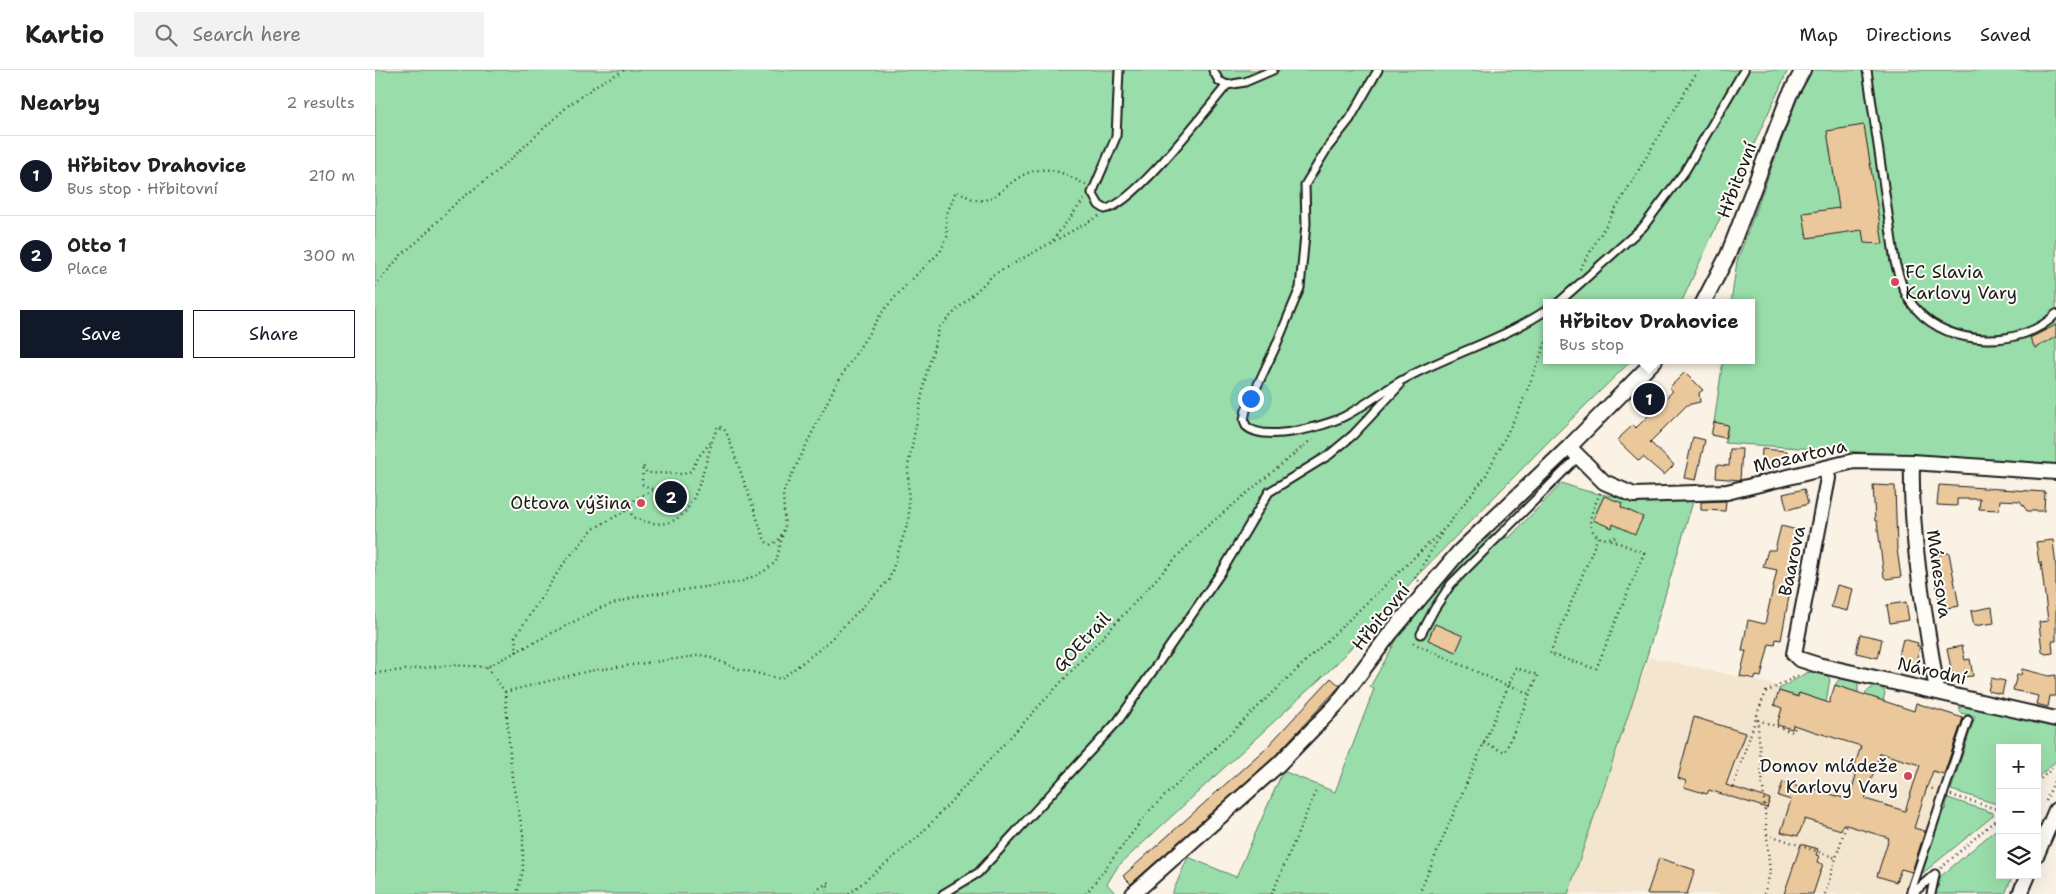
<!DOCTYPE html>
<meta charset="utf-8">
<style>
:root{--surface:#fff;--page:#f2f2f2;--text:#202124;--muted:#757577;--line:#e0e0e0;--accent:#111827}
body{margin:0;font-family:"Shantell Sans",sans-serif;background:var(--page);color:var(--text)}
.controls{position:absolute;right:15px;bottom:15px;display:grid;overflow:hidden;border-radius:0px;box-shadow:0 5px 20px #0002}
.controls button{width:45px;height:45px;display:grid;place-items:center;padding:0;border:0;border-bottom:1px solid var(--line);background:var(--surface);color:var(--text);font:25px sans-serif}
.you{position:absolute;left:875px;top:328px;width:18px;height:18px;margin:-12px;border:4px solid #fff;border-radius:50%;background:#1a73e8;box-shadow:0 0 0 8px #1a73e833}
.badge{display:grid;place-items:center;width:32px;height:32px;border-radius:50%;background:var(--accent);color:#fff;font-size:16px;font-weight:700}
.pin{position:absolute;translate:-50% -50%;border:2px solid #fff;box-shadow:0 1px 5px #0006}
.popup{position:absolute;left:1168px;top:229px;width:212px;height:65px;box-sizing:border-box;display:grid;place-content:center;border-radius:0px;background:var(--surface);filter:drop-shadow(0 1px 4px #0005);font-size:16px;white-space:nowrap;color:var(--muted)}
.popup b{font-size:19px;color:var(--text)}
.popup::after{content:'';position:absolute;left:50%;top:100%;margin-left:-10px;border:10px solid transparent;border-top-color:var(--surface)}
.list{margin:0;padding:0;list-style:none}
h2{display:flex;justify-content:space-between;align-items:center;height:65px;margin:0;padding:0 20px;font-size:21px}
h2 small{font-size:16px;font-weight:400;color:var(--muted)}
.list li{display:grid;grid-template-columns:32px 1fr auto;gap:15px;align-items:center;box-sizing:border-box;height:80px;padding:0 20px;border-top:1px solid var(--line)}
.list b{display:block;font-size:19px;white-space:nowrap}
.list p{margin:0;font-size:16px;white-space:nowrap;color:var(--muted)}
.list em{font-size:16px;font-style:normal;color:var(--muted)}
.actions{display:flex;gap:10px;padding:15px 20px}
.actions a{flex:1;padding:11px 0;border:1px solid var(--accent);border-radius:0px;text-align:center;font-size:18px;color:var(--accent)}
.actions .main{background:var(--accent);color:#fff}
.icon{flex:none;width:28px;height:28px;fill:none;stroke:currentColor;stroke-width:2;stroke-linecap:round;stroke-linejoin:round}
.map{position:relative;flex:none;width:1681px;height:824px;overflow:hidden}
header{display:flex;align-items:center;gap:30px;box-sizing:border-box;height:70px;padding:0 25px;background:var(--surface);border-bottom:1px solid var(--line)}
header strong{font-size:24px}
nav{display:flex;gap:28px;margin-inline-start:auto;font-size:18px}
.search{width:350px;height:45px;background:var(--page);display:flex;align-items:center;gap:12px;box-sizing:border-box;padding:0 18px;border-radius:0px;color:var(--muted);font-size:19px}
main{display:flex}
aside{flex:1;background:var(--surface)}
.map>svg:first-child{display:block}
.built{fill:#f4e5cf}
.green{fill:#99deaa;stroke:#5a7d63}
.building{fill:#eac89b;stroke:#1c1c1c;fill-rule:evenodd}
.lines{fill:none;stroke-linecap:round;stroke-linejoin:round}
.lane-casing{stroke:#1c1c1c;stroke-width:11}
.street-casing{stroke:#1c1c1c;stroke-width:18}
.path{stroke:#1c1c1c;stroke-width:2.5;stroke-dasharray:1 4;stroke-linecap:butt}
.lane{stroke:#fdfcf7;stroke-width:7}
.street{stroke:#fdfcf7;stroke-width:14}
.poi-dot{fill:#d1495b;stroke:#fdfcf7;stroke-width:2}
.labels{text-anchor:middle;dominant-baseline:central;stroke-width:4;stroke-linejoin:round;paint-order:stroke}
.street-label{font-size:18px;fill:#1c1c1c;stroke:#fdfcf7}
.poi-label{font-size:18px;fill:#1c1c1c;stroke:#fdfcf7;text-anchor:end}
</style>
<header>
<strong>Kartio</strong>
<div class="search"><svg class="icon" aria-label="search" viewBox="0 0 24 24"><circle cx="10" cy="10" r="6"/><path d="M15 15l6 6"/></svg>Search here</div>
<nav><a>Map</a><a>Directions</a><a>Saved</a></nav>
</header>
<main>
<aside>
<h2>Nearby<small>2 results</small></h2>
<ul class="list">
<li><span class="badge">1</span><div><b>Hřbitov Drahovice</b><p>Bus stop · Hřbitovní</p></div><em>210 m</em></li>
<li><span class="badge">2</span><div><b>Otto 1</b><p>Place</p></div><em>300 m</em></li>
</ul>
<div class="actions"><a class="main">Save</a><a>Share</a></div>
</aside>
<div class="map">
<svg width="1681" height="824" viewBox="0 0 1681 824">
<rect width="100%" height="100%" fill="#f9f2e5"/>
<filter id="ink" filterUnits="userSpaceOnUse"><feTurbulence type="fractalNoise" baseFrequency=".02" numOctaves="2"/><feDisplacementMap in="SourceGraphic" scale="10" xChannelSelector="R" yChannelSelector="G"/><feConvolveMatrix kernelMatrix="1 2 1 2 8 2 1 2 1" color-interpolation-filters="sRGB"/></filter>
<g filter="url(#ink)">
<path class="built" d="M1274 587 1396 614 1454 633 1538 641 1541 633 1589 648 1532 819 1526 824H1193Z"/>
<path class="green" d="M0 0H1413L1306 233H1172V290H1257L1175 370 1040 508 959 596 743 796 732 814 741 824H0Z
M1434 0H1681V395L1350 373 1353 355 1339 353 1348 290H1376V233H1356L1362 191 1428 13Z
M1187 413C1230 430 1273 430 1319 428L1262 619 1193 824H797L813 787 861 807 908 701 960 722 999 619 995 617 1029 557 1089 485 1116 465 1134 468Z
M1441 601 1450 603 1455 609 1451 632 1424 623 1421 626 1404 621V619L1431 603Z
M1469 606 1483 613V623L1460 615 1465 608Z
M1503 616H1507L1510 623 1508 631 1489 625 1495 619Z
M1590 636 1678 656 1681 659V691L1662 708V678H1625V735L1576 720 1600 646 1586 643 1584 638Z
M1573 728 1618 743V746L1548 803 1547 800 1567 739 1570 740Z
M1625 756V805H1638L1630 824H1561L1565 807Z"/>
<path class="building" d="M1489 55 1508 174 1489 173 1487 160 1432 168 1428 143 1464 138 1452 61Z
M1681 255V267L1660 278 1655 268Z
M1310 302 1328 320 1324 323 1325 332 1312 335 1275 372 1299 395 1289 405 1268 387 1264 391 1242 370 1258 355 1261 358 1298 321 1294 318Z
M1339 352 1353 355 1350 368 1336 365Z
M1318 367 1330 370 1321 410 1309 408Z
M1355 379H1367L1365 410 1341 408 1342 395 1354 396Z
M1387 379 1412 381 1411 394H1398V400L1386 399Z
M1498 415 1520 416 1522 479 1526 507 1511 509 1509 507 1502 451H1500Z
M1564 415 1670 422 1669 441H1652L1645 431 1625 430 1624 440 1604 439 1605 429H1582V436L1562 435Z
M1429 419 1433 434 1412 440 1408 424Z
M1229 426 1247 433 1246 437 1268 447 1260 464 1238 454 1237 458 1218 450Z
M1351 431 1350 441 1326 440V432Z
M1406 456 1426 461 1406 570 1401 569 1400 575 1394 574 1386 607 1381 606 1380 609 1365 606 1371 581H1367L1373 550 1390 554 1402 500 1388 497 1393 480H1400Z
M1678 470 1681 497V571H1677L1678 583 1671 584 1667 582 1664 552 1673 551 1666 492 1664 493 1661 472Z
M1574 483 1584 536 1566 539 1556 486Z
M1462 515 1478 519 1473 541 1456 537Z
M1531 532 1534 550 1515 553 1512 535Z
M1617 537 1619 553 1599 556 1596 541Z
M1060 554 1088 566 1081 582 1053 570Z
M1485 564 1507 569 1503 588 1481 583Z
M1528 569 1543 573 1542 576H1545L1540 596 1522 593Z
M1587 576 1590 590 1595 589 1598 606 1578 608 1572 579Z
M1647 599 1674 606 1681 605V626H1675L1673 637 1661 634 1663 626 1638 620 1642 605H1646Z
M956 608 965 616 898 688 756 814 748 806 892 677Z
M1616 608 1630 611 1627 624 1613 621Z
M1460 615 1539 641 1541 633 1588 648 1569 704 1558 701 1552 717 1539 758 1550 761 1537 802 1526 799 1521 812 1502 806 1514 768 1468 754 1466 760 1430 749 1423 766 1406 762 1416 730 1403 726 1408 712 1427 718 1428 715 1474 730 1481 705 1477 704 1486 676 1418 655 1417 659 1402 655 1407 638 1399 635 1404 621 1423 627 1424 623 1454 633ZM1505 683 1545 695 1530 741 1490 729Z
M1319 647 1370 663 1351 715 1395 729 1392 738 1334 720 1332 724 1309 717 1311 711 1303 708 1304 704Z
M1426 774 1443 779 1441 785 1444 786 1442 792 1448 794 1438 824H1409Z
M1284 788 1320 800 1312 824H1272Z"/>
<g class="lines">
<defs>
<path id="lane" d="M744 0 741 67 717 123 724 135 730 139C758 136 831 40 852 15
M838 0 844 11 852 15 870 12 898 0
M1003 0 975 49 953 77 930 115 931 154 925 218 900 278 871 340 869 350 871 356C889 373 949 357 970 346 991 335 1010 319 1031 308 1078 283 1126 270 1172 240
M1492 0 1520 192C1525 209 1529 227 1542 240 1574 277 1647 279 1681 244
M1183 233 1268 157 1310 101 1369 0
M1046 564 1060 538 1076 514 1203 387
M568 824 603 803 743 651 847 501 894 422 954 385 978 365 1024 316
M1535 824 1593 650
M1537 824 1560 804
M1556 824 1560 805"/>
<path id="street" d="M1328 233 1353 185 1414 26 1428 0
M1194 377 1229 412 1259 425 1352 422 1479 391 1537 392 1681 402
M1537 392C1535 469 1550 545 1562 621
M1451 398 1453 408 1419 584 1424 589 1443 595 1681 649
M1662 784 1681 740
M758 824 904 694 962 634 1014 565 1084 482 1194 377 1280 290
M1645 824 1653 805"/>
</defs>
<use href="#lane" class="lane-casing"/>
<use href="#street" class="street-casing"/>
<path class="path" d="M678 170 710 128
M1205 199 1323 0
M0 216 26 185 44 170 82 132 125 99 194 35 223 14 250 0
M1225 423C1218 441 1206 457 1227 469L1241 467
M254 439 261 428 279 420 267 414 268 396 272 403 309 404 316 401 324 386 336 372
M1071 457 1110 407 1145 338 1172 269
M1223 467 1175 584 1221 599 1269 483 1234 469
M1044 511 1040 508 1068 461
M1038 573 1133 616
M142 582 140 567 189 493 218 459 254 439 258 447C325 477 324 397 343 356L349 359 353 366 390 471 395 475 403 471 410 458 408 423 460 316 508 241 531 215 565 182 572 167 571 146 581 121C588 123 594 129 602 130 626 134 638 96 675 100 688 102 701 110 712 115
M112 597 130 622 137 709 148 763V800L142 824
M0 603 77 595 112 597 225 538 263 526 366 512 388 502 401 492 408 463
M1134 615 1155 624
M130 622 214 601 329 585 364 599 406 609 449 576 514 510 534 449 533 396 551 305 565 256 618 205 724 146
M1383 650 1418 662 1420 657
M1662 712 1681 695
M1358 717 1382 645
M1552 717 1561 720
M1576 725 1625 740
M1671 731 1681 706
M1392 764 1461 788 1471 755
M1566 798 1625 746
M436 824 454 812 450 824
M474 824 544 766 823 464 937 369
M711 824 773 742 1071 457
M897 824 941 721
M1044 824 1141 598 1163 605 1130 682 1108 673
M1389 824 1395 803 1382 644 1391 622 1426 604
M1450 824 1461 788"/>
<use href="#lane" class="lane"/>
<use href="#street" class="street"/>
</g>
</g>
<g class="poi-dot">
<circle cx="1520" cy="212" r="5"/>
<circle cx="266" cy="433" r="5"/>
<circle cx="1533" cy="706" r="5"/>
</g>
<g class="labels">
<g class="street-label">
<text transform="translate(1362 110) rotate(-69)">Hřbitovní</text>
<text transform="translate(1425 386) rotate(-13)">Mozartova</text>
<text transform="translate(1417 491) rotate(-78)">Baarova</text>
<text transform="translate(1564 504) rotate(82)">Mánesova</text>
<text transform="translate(1006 547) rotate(-51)">Hřbitovní</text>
<text transform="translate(707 572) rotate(-47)">GOEtrail</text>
<text transform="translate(1557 601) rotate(13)">Národní</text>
</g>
<g class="poi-label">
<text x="1530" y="202" text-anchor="start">FC Slavia<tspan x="1530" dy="21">Karlovy Vary</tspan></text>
<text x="256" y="433">Ottova výšina</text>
<text x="1523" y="696">Domov mládeže<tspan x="1523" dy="21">Karlovy Vary</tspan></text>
</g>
</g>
</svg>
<div class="controls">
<button>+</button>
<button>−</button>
<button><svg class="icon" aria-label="layers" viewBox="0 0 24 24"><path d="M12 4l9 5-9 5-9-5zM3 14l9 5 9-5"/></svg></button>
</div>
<div class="you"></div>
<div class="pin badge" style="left:1274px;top:329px">1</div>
<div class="popup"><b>Hřbitov Drahovice</b>Bus stop</div>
<div class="pin badge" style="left:296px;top:427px">2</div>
</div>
</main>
